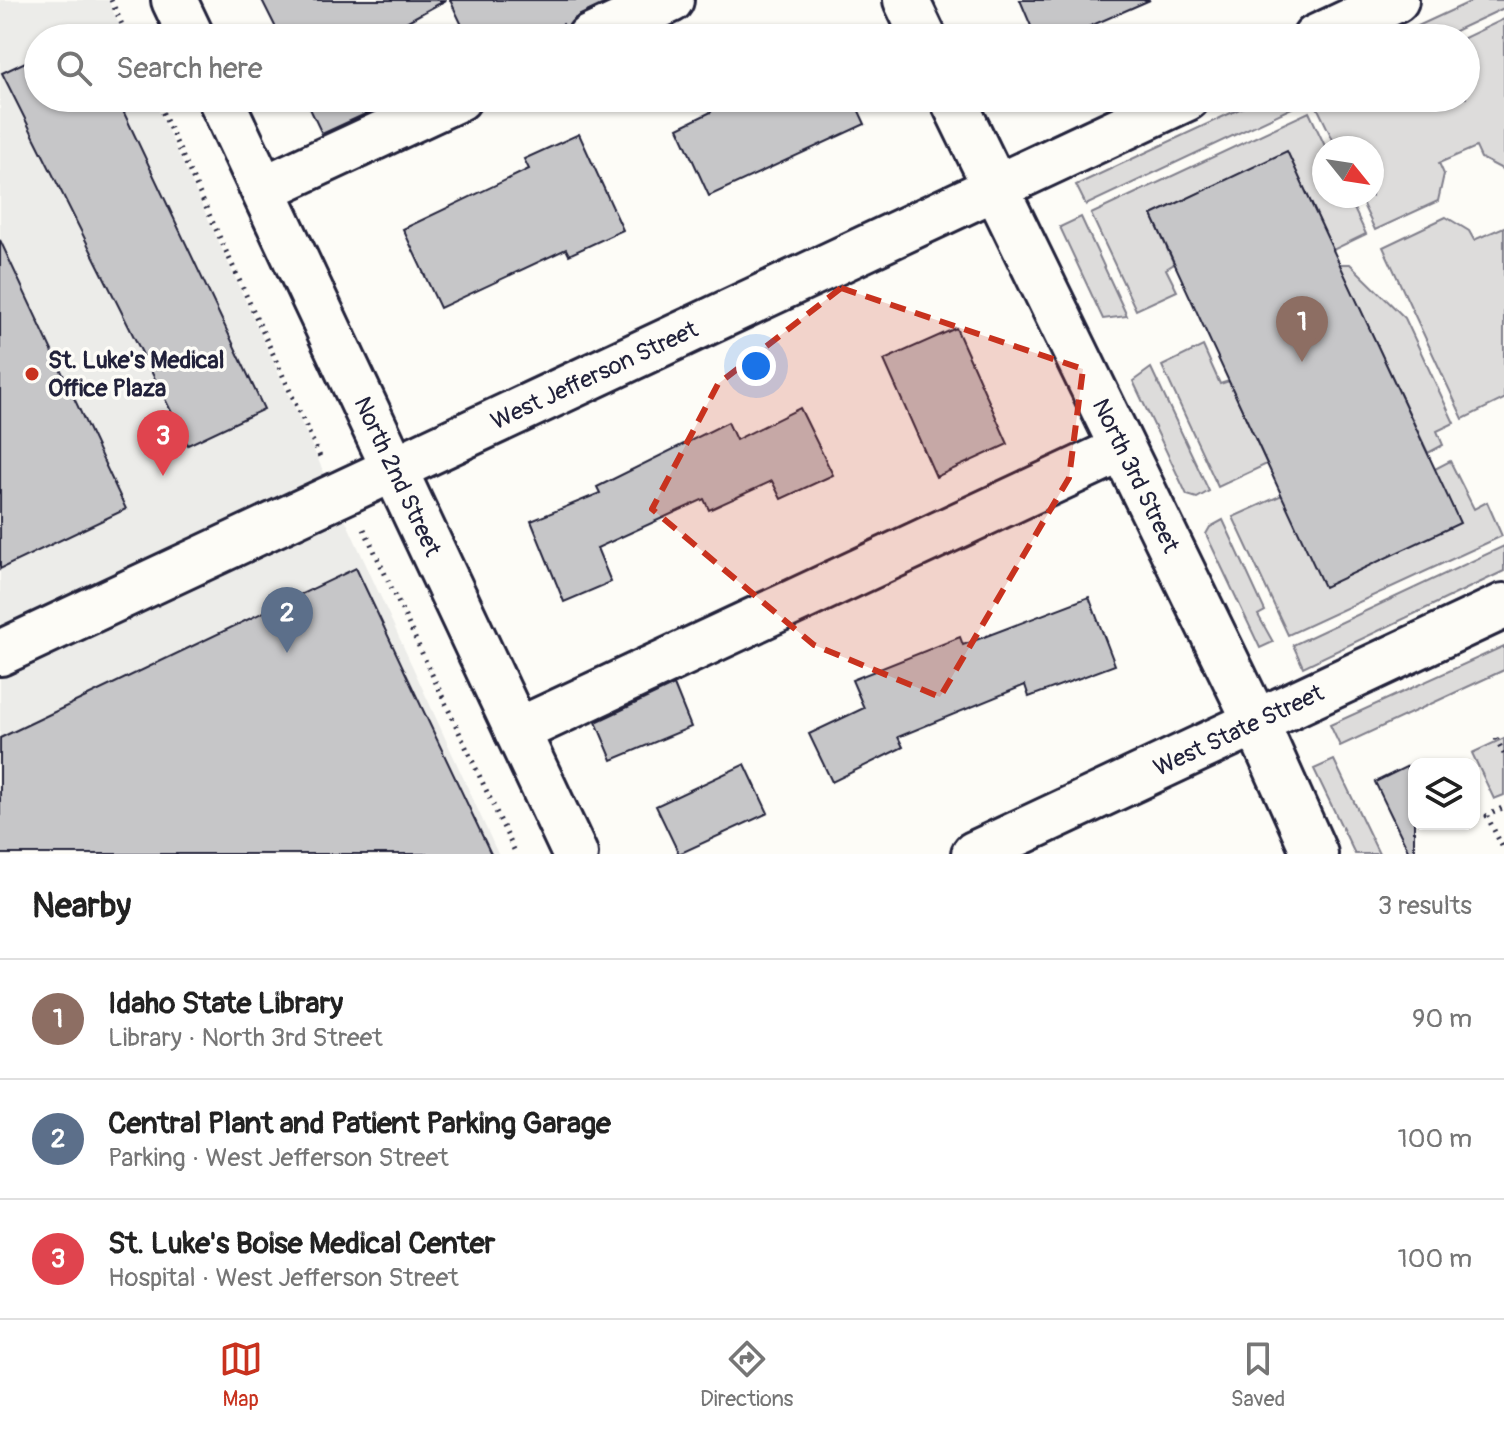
<!DOCTYPE html>
<meta charset="utf-8">
<style>
:root{--surface:#fff;--page:#f6f6f6;--text:#222;--muted:#767676;--line:#e0e0e0;--accent:#c8321e}
body{margin:0;font-family:Pangolin,sans-serif;background:var(--page);color:var(--text)}
.controls{position:absolute;right:24px;bottom:24px;display:grid;overflow:hidden;border-radius:16px;box-shadow:0 2px 6px #0004}
.controls button{width:72px;height:72px;display:grid;place-items:center;padding:0;border:0;border-bottom:2px solid var(--line);background:var(--surface);color:var(--text);font:40px sans-serif}
.compass{position:absolute;left:1312px;top:136px;width:72px;height:72px;border-radius:50%;background:var(--surface);box-shadow:0 2px 6px #0004;rotate:120deg}
.you{position:absolute;left:756px;top:366px;width:28px;height:28px;margin:-20px;border:6px solid #fff;border-radius:50%;background:#1a73e8;box-shadow:0 0 0 12px #1a73e833}
.badge{display:grid;place-items:center;width:52px;height:52px;border-radius:50%;background:var(--accent);color:#fff;font-size:26px;font-weight:700}
.pin{position:absolute;translate:-50% -66px;filter:drop-shadow(0 2px 4px #0008)}
.pin::after{content:'';position:absolute;top:42px;width:28px;height:24px;background:inherit;clip-path:polygon(0 0,100% 0,50% 100%)}
.list{margin:0;padding:0;list-style:none}
h2{display:flex;justify-content:space-between;align-items:center;height:104px;margin:0;padding:0 32px;font-size:34px}
h2 small{font-size:26px;font-weight:400;color:var(--muted)}
.list li{display:grid;grid-template-columns:52px 1fr auto;gap:24px;align-items:center;box-sizing:border-box;height:120px;padding:0 32px;border-top:2px solid var(--line)}
.list b{display:block;font-size:30px;white-space:nowrap}
.list p{margin:0;font-size:26px;white-space:nowrap;color:var(--muted)}
.list em{font-size:26px;font-style:normal;color:var(--muted)}
.icon{flex:none;width:44px;height:44px;fill:none;stroke:currentColor;stroke-width:2;stroke-linecap:round;stroke-linejoin:round}
.map{position:relative;flex:none;width:1504px;height:854px;overflow:hidden}
.search{position:absolute;background:var(--surface);box-shadow:0 2px 6px #0004;left:24px;right:24px;top:24px;height:88px;display:flex;align-items:center;gap:20px;box-sizing:border-box;padding:0 28px;border-radius:44px;color:var(--muted);font-size:30px}
.sheet{height:464px;background:var(--surface)}
nav{display:flex;justify-content:space-around;align-items:center;box-sizing:border-box;height:112px;border-top:2px solid var(--line);background:var(--surface);font-size:22px;color:var(--muted)}
nav a{display:grid;justify-items:center;gap:4px}
nav .on{color:var(--accent)}
.map>svg:first-child{display:block}
.built{fill:#ecece9}
.green{fill:#dddcdb;stroke:#807f8b;stroke-width:2}
.building{fill:#c6c6c8;stroke:#22223b;stroke-width:2}
.lines{fill:none;stroke-linecap:round;stroke-linejoin:round}
.minor-casing{stroke:#22223b;stroke-width:50}
.path{stroke:#22223b;stroke-width:5;stroke-dasharray:2 6;stroke-linecap:butt}
.minor{stroke:#fdfcf7;stroke-width:44}
.marked{fill:#c8321e;fill-opacity:0.2;stroke:#c8321e;stroke-width:6;stroke-dasharray:16 10;stroke-linejoin:round}
.poi-dot{fill:#c8321e;stroke:#fdfcf7;stroke-width:3}
.labels{text-anchor:middle;dominant-baseline:central;stroke-width:7;stroke-linejoin:round;paint-order:stroke}
.poi-label{font-size:24px;font-weight:bold;fill:#22223b;stroke:#fdfcf7;text-anchor:start}
.street-label{font-size:24px;fill:#22223b;stroke:#fdfcf7}
</style>
<div class="map">
<svg width="1504" height="854" viewBox="0 0 1504 854">
<rect width="100%" height="100%" fill="#fdfcf7"/>
<filter id="ink" filterUnits="userSpaceOnUse"><feTurbulence type="fractalNoise" baseFrequency=".0125" numOctaves="2"/><feDisplacementMap in="SourceGraphic" scale="16" xChannelSelector="R" yChannelSelector="G"/><feConvolveMatrix kernelMatrix="1 2 1 2 8 2 1 2 1" color-interpolation-filters="sRGB"/></filter>
<g filter="url(#ink)">
<path class="built" d="M0 0H108L125 38H38V98H153L498 854H0Z"/>
<path class="green" d="M1474 0H1504V8L1440 38H1392Z
M1504 19V170L1481 158 1476 147 1439 163 1444 174 1438 201 1375 230 1359 196H1372V148H1337L1317 107 1336 98H1466L1464 38Z
M1263 98H1313L1086 205 1076 185Z
M1309 112 1326 148 1324 196H1348L1366 234 1333 250 1287 152 1152 215 1174 264 1166 269 1177 291 1136 310 1091 214Z
M1081 217 1127 316 1103 319 1060 227Z
M1446 217 1469 231 1474 240 1504 227V399L1463 419 1383 247Z
M1339 264H1350L1405 318 1454 423 1437 431 1443 445 1428 453Z
M1203 346 1220 384 1229 381 1267 464 1218 487 1162 366Z
M1151 368 1209 491 1197 498 1187 495 1133 381Z
M1450 461 1474 509 1487 502 1502 536 1288 635 1233 517 1282 495 1435 469Z
M1223 520 1265 611 1258 615 1273 642 1260 648 1206 534 1210 527Z
M1504 546V571L1303 667 1293 645Z
M1504 646V670L1340 746 1330 725Z
M1504 738V795L1494 799 1472 753Z
M1334 760 1379 854H1355L1314 769Z"/>
<path class="building" d="M262 0H446L377 38H281Z
M450 0H612L578 16 566 30 563 24 534 38H468Z
M1020 0H1150L1063 38H1036Z
M38 56V98H117L264 409 188 445 2 73Z
M305 98H400L322 134Z
M705 98H853L865 124 709 196 678 128 711 112Z
M579 134 623 230 569 255 566 249 440 308 403 229 529 169 524 159Z
M1287 151 1460 523 1324 587 1152 215Z
M0 240 126 509 0 569Z
M956 328 1008 444 936 477 884 360Z
M800 408 833 475 781 499 772 481 709 510 704 499 597 548 611 582 564 602 531 521 600 493 597 487 728 422 736 440Z
M356 568 491 854H0V738Z
M1089 597 1115 665 1029 697 1025 685 898 737 903 747 832 782 809 734 864 708 852 680 960 637 963 645Z
M674 685 691 727 612 760 596 722Z
M1414 763V854H1410L1375 782Z
M745 764 768 813 679 854 656 806Z"/>
<g class="lines">
<defs>
<g id="minor">
<path d="M174 0 192 38"/>
<path d="M906 0 924 38"/>
<path d="M589 38 671 0"/>
<path d="M1315 38 1396 0"/>
<path id="s1" d="M220 98 575 854"/>
<path id="s2" d="M952 98 1256 722 1315 854"/>
<path d="M263 189 459 98"/>
<path id="s3" d="M0 653 1187 98"/>
<path d="M517 731 1122 449"/>
<path id="s4" d="M974 854 1504 606"/>
</g>
</defs>
<use href="#minor" class="minor-casing"/>
<path class="path" d="M111 0 128 38
M156 98 321 459
M364 529 516 854
M1496 738 1504 754
M1502 846 1487 816 1504 807"/>
<use href="#minor" class="minor"/>
</g>
</g>
<path class="marked" d="M841 288 1083 369 1069 478 940 697 814 645 652 509 718 384Z"/>
<circle class="poi-dot" cx="32" cy="374" r="8"/>
<g class="labels">
<g class="poi-label">
<text x="48" y="360">St. Luke's Medical<tspan x="48" dy="28">Office Plaza</tspan></text>
</g>
<g class="street-label">
<text stroke="none"><textPath href="#s3" startOffset="656">West Jefferson Street</textPath></text>
<text stroke="none"><textPath href="#s2" startOffset="420">North 3rd Street</textPath></text>
<text stroke="none"><textPath href="#s1" startOffset="418">North 2nd Street</textPath></text>
<text stroke="none"><textPath href="#s4" startOffset="292">West State Street</textPath></text>
</g>
</g>
</svg>
<div class="controls">
<button><svg class="icon" aria-label="layers" viewBox="0 0 24 24"><path d="M12 4l9 5-9 5-9-5zM3 14l9 5 9-5"/></svg></button>
</div>
<svg class="compass" viewBox="-18 -18 36 36"><path d="M0-13l5 13h-10z" fill="#e53935"/><path d="M0 13l5-13h-10z" fill="#767676"/></svg>
<div class="you"></div>
<div class="pin badge" style="left:1302px;top:362px;background:#8d6e63">1</div>
<div class="pin badge" style="left:287px;top:653px;background:#5c6f8a">2</div>
<div class="pin badge" style="left:163px;top:476px;background:#e0444e">3</div>
<div class="search"><svg class="icon" aria-label="search" viewBox="0 0 24 24"><circle cx="10" cy="10" r="6"/><path d="M15 15l6 6"/></svg>Search here</div>
</div>
<section class="sheet">
<h2>Nearby<small>3 results</small></h2>
<ul class="list">
<li><span class="badge" style="background:#8d6e63">1</span><div><b>Idaho State Library</b><p>Library · North 3rd Street</p></div><em>90 m</em></li>
<li><span class="badge" style="background:#5c6f8a">2</span><div><b>Central Plant and Patient Parking Garage</b><p>Parking · West Jefferson Street</p></div><em>100 m</em></li>
<li><span class="badge" style="background:#e0444e">3</span><div><b>St. Luke's Boise Medical Center</b><p>Hospital · West Jefferson Street</p></div><em>100 m</em></li>
</ul>
</section>
<nav>
<a class="on"><svg class="icon" aria-label="map" viewBox="0 0 24 24"><path d="M3 6l6-2 6 2 6-2v14l-6 2-6-2-6 2zM9 4v14M15 6v14"/></svg>Map</a>
<a><svg class="icon" aria-label="directions" viewBox="0 0 24 24"><path d="M12 3l9 9-9 9-9-9zM9 14v-3h6M13 9l2 2-2 2"/></svg>Directions</a>
<a><svg class="icon" aria-label="saved" viewBox="0 0 24 24"><path d="M7 4h10v16l-5-4-5 4z"/></svg>Saved</a>
</nav>
